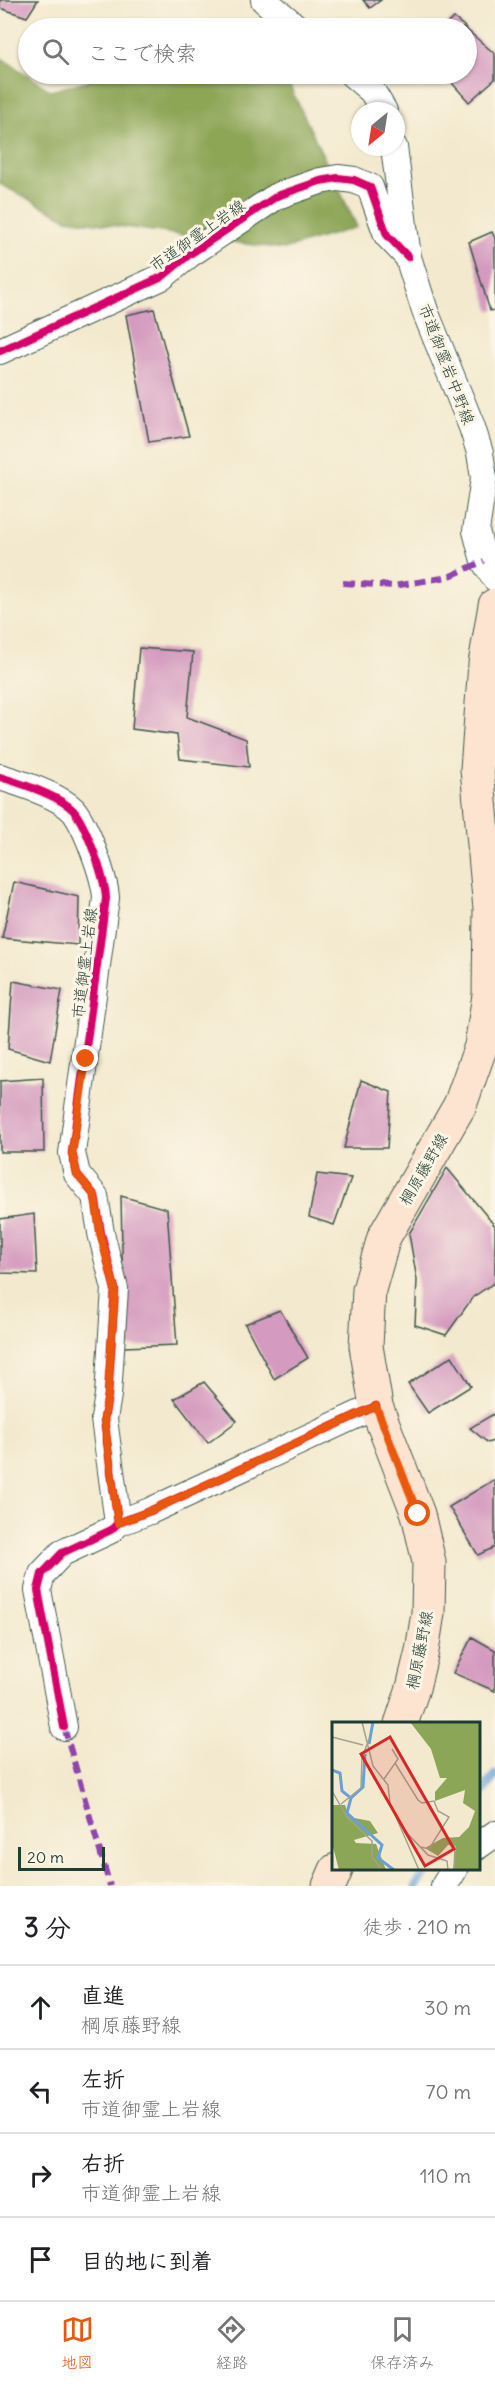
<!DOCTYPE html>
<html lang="ja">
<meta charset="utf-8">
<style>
:root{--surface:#fff;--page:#f2f2f2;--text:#202124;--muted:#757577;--line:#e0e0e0;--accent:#ea580c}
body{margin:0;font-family:Delius,"Klee One",sans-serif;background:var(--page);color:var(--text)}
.compass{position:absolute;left:351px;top:102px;width:54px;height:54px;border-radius:50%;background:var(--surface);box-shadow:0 2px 4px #0004;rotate:210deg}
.scale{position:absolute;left:18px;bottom:15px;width:87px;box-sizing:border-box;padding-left:6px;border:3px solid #1f3d34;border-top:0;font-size:16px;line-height:21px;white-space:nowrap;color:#1f3d34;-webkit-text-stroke:4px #fcf5e5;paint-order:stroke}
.stop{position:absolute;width:18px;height:18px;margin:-14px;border:4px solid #ea580c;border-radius:50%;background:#fff}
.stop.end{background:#ea580c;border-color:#fff;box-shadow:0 2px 6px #0008}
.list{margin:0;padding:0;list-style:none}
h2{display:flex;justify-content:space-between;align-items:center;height:78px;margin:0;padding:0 24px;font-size:26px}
h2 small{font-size:20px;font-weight:400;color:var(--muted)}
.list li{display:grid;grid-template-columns:39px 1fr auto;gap:18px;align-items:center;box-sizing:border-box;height:84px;padding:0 24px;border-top:2px solid var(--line)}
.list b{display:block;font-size:22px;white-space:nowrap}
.list p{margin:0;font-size:20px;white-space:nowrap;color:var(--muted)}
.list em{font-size:20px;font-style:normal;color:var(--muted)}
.icon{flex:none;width:33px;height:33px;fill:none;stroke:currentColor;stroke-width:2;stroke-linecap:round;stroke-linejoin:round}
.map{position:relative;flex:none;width:495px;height:1886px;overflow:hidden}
.search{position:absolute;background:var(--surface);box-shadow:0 2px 4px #0004;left:18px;right:18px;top:18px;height:66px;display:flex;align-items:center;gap:15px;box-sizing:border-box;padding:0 21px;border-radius:33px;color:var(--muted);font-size:22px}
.sheet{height:414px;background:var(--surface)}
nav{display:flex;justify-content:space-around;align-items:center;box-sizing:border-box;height:84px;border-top:2px solid var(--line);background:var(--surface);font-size:16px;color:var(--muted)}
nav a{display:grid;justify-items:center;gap:3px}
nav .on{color:var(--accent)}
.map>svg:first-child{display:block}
.forest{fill:#8ca657;stroke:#567246;stroke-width:1.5}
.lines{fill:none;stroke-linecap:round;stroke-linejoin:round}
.stream{stroke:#6a9fd7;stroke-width:9}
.building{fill:#d49abf}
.minor-casing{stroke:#3f574b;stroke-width:28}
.secondary-casing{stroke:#3f574b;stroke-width:35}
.minor{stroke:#fff;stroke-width:26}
.secondary{stroke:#fde4d0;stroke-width:33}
.quiet{stroke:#8e44ad;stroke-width:6;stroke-dasharray:12 6;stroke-linecap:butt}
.cycleway-casing{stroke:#fcf5e5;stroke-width:11}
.cycleway{stroke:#d6006c;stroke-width:8}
.route{stroke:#ea580c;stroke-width:8}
.labels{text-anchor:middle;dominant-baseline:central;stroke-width:6;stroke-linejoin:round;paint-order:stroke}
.street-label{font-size:16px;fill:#1f3d34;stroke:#fcf5e5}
.inset-river{fill:none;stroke:#6a9fd7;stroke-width:3}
.inset-road{fill:none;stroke:#9ea490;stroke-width:1.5}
.view{fill:#d62828;fill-opacity:0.15;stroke:#d62828;stroke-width:3}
.inset-edge{fill:none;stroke:#1f3d34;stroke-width:3}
</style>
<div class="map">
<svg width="495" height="1886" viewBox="0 0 495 1886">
<rect width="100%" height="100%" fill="#fcf5e5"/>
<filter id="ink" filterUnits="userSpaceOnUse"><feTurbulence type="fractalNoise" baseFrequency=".0167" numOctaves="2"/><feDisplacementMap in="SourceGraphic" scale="12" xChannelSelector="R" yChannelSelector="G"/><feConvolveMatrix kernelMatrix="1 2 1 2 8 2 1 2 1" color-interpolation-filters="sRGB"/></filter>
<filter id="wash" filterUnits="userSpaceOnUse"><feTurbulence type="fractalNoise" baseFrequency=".008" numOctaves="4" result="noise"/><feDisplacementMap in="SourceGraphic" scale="24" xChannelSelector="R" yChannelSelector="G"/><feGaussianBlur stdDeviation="1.35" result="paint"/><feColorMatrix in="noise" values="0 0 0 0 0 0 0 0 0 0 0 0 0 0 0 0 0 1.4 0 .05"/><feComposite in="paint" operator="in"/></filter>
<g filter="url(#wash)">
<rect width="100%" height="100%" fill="#f3e9ce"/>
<path class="forest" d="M0 57 51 91 112 74H284L357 227 284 249 67 219 0 184Z"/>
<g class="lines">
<path class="stream" d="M478 1798 495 1775
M416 1886 428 1870"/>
</g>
<g id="blocks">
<path class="building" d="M0 0H38L27 17 0 8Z
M363 0H381L370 8Z
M454 18 466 28H441Z
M466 29 495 54V79L469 102 444 74H466Z
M492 232 495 238V310L490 311 469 242Z
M154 309 189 436 149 442 126 315Z
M139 648 193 652 187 717 246 739 249 767 180 759 177 735 132 729Z
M14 882 79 897 78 945 2 938Z
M13 981 62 990 50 1061 8 1049Z
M43 1078 44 1152H0V1081Z
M361 1080 391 1092 387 1148H344Z
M447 1168 495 1226V1282L473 1297 446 1335 415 1325 417 1280 409 1234Z
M317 1174 351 1178 334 1225 309 1217Z
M121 1196 167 1209 177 1345 124 1347Z
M34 1214 37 1274 0 1273V1219Z
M280 1310 308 1358 274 1379 245 1324Z
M452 1356 471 1386 428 1413 408 1384Z
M204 1382 237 1421 208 1443 174 1399Z
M495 1413V1440L488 1443 470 1428Z
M495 1479V1547L478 1555 449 1507Z
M472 1637 495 1650V1691L453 1673Z"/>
</g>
</g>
<g filter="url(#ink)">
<use href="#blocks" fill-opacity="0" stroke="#3f574b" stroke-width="1.5"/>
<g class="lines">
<defs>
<path id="minor" d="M264 0 297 28
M352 74 372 91 384 111
M394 147 408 257 425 311 472 427 480 453 484 478 476 531 484 561 495 578
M0 351 162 277 190 254 277 196 320 181 338 178 354 180 370 187 387 235 408 257
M0 777C20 783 59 796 73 810 86 825 105 878 106 898L72 1153 77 1174 95 1196 101 1233 115 1289 108 1395 104 1419 118 1523
M64 1727 38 1590 42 1574 62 1553 111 1530 118 1523 150 1511 376 1406
M478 1846 495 1834
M444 1886 454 1870"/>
<path id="secondary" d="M401 1724 413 1688 422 1651 428 1613 429 1562 418 1514 376 1406 366 1346 369 1290 384 1237 460 1105 481 1046 489 995 490 909 477 769 485 664 495 605
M329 1886 336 1870"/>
</defs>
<use href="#minor" class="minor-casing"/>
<use href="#secondary" class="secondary-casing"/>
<use href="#minor" class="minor"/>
<use href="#secondary" class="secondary"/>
<path class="quiet" d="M343 583 394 586 448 577 484 561
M64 1727 110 1886"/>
<defs>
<path id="cycleway" d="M0 351 162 277 190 254 277 196 320 181 338 178 354 180 370 187 387 235 408 257
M0 777C20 783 59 796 73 810 86 825 105 878 106 898L72 1153 77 1174 95 1196 101 1233 115 1289 108 1395 104 1419 118 1523
M64 1727 38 1590 42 1574 62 1553 111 1530 118 1523 150 1511 376 1406"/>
</defs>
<use href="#cycleway" class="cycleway-casing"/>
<use href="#cycleway" class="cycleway"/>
</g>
</g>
<g class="lines" filter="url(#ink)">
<path class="route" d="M86 1059 72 1153 77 1174 95 1196 100 1233 115 1289 108 1395 104 1419 118 1523 150 1511 376 1406 418 1514"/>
</g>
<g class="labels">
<g class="street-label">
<text transform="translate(197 235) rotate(-35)">市道御霊上岩線</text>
<text transform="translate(447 364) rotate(69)">市道御霊岩中野線</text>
<text transform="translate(84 963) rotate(-83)">市道御霊上岩線</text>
<text transform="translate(423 1169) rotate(-60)">棡原藤野線</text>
<text transform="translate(419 1650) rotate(-79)">棡原藤野線</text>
</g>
</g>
<g transform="translate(332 1722)">
<rect width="148" height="148" fill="#f3e9ce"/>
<path d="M78 0H148V148H121L124 124 116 123 106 134 93 126 111 116 127 115 137 105 143 89 131 81 133 68 103 79V70L115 56H108L99 27ZM0 83H13L17 95 38 99 46 111 22 118 24 121 44 122 54 148H7L0 121Z" fill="#8ca657"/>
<path class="inset-river" d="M37 22 41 0M0 48 8 51 10 69 19 76 15 91 50 123 46 136 62 148M19 76 31 65 33 32"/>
<path class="inset-road" d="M30 0 41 44 56 63 58 81 87 148M0 15 31 23M63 41 86 78 90 81 102 79 106 89 117 95 97 127 89 125M52 57 66 37 60 27M0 69 15 95 40 119V135L50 148M9 82 29 66 30 36 37 17M73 109 96 133 115 139 116 148M122 148 123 124"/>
<path class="view" d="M58 15 122 127 93 144 29 32Z"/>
<rect width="148" height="148" class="inset-edge"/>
</g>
</svg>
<svg class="compass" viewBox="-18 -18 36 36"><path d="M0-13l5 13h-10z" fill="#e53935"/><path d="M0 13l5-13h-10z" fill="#757577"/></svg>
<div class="scale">20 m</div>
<div class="stop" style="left:418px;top:1514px"></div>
<div class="stop end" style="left:86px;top:1059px"></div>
<div class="search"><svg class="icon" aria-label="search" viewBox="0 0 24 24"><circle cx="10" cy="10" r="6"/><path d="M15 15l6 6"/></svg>ここで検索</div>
</div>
<section class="sheet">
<h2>3 分<small>徒歩 · 210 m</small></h2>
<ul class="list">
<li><svg class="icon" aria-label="ahead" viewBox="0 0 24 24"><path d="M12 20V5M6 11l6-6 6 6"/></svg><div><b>直進</b><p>棡原藤野線</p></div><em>30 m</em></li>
<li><svg class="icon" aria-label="left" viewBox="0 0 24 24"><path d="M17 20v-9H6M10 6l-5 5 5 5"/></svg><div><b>左折</b><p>市道御霊上岩線</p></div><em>70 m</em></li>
<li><svg class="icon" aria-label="right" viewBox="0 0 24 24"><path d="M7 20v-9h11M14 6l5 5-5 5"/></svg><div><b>右折</b><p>市道御霊上岩線</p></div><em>110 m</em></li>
<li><svg class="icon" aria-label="arrive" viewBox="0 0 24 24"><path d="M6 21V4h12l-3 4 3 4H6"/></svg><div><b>目的地に到着</b></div></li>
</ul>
</section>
<nav>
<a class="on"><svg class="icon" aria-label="map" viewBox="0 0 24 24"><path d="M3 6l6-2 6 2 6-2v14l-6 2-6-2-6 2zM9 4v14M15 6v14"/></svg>地図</a>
<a><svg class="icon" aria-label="directions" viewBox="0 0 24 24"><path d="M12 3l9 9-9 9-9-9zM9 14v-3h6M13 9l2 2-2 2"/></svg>経路</a>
<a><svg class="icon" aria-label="saved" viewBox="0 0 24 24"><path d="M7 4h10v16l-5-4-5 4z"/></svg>保存済み</a>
</nav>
